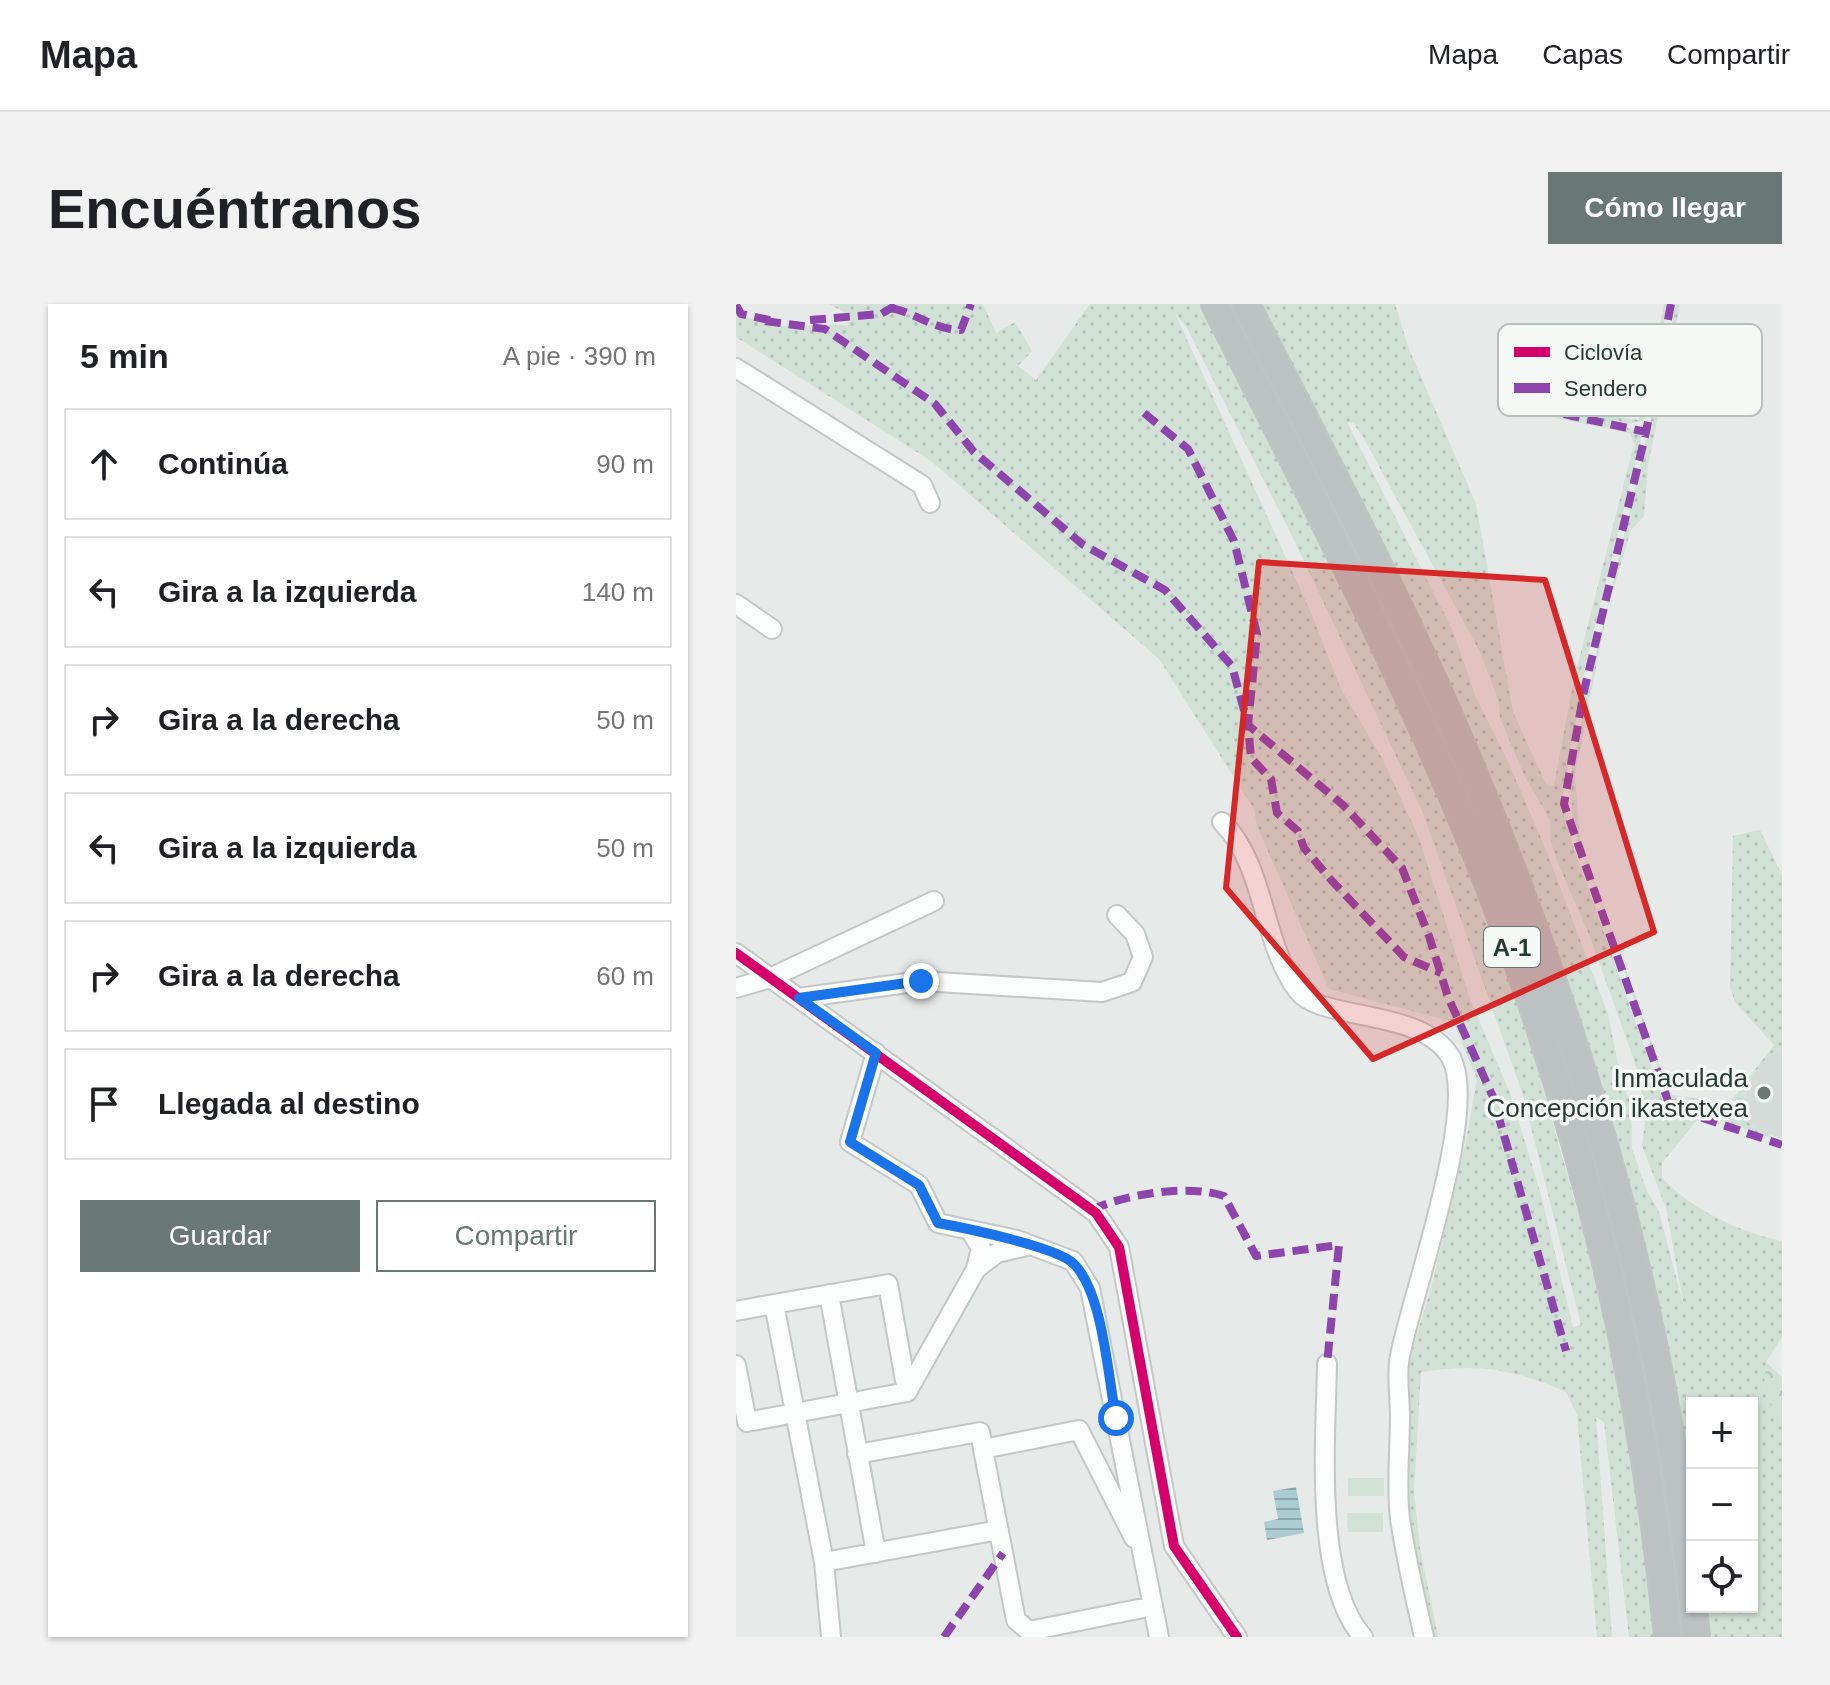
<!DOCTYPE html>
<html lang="es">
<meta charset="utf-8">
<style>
:root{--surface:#fff;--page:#f2f2f2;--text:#202124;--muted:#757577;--line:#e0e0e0;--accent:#697874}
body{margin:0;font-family:Arial,sans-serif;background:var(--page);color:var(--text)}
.controls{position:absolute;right:24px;bottom:24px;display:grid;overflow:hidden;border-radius:0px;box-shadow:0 2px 6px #0004}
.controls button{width:72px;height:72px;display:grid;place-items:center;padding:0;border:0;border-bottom:2px solid var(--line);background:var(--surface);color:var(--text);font:40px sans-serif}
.stop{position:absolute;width:24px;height:24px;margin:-18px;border:6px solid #1a73e8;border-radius:50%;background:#fff}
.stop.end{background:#1a73e8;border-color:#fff;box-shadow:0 2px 8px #0008}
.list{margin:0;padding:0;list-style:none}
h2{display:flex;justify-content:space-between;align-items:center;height:104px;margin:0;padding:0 32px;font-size:34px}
h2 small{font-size:26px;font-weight:400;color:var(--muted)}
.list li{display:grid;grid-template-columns:52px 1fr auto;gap:24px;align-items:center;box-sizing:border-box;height:112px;margin:0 16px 16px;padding:0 16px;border:2px solid var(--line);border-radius:0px}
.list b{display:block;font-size:30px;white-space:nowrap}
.list em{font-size:26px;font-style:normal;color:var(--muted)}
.actions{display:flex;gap:16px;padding:24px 32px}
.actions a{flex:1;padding:18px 0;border:2px solid var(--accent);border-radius:0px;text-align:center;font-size:28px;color:var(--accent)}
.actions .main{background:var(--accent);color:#fff}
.icon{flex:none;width:44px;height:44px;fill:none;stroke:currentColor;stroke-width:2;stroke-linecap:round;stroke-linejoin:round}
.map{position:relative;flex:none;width:1046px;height:1333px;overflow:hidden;border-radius:0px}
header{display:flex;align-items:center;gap:48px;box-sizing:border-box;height:112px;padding:0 40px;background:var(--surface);border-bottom:2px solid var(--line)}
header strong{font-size:38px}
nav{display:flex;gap:44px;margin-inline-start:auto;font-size:28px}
.intro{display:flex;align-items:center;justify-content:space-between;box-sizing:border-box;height:192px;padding:0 48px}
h1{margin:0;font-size:56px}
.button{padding:20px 36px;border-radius:0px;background:var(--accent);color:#fff;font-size:28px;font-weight:700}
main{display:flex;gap:48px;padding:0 48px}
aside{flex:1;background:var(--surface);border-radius:0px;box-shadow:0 2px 6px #0004}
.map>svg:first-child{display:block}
.built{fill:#d4dbd8}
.grass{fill:url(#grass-dots);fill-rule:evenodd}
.forest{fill:url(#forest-crowns)}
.pitch{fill:#d1e1d6}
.water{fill:url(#water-rules)}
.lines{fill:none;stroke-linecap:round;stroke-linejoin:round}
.minor-casing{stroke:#c3c7c5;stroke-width:22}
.highway-casing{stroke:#bec5c3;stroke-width:30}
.minor{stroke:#fbfcfc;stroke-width:18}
.highway{stroke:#bcc2c1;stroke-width:26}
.quiet{stroke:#8e44ad;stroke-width:8;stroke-dasharray:16 8;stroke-linecap:butt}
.cycleway-casing{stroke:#f4f9f6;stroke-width:15}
.cycleway{stroke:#d6006c;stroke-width:10}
.route{stroke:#1a73e8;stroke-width:10}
.marked{fill:#d62828;fill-opacity:0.2;stroke:#d62828;stroke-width:6;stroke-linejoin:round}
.poi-dot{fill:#697874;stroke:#f4f9f6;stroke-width:3}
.labels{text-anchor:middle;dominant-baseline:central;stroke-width:7;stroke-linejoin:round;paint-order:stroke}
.shield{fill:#f4f9f6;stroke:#647470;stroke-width:2}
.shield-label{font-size:24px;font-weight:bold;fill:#263b36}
.poi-label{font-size:26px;fill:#263b36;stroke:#f4f9f6;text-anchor:end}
.key{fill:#f4f9f6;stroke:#b6c0bc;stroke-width:2}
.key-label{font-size:22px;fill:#263b36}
</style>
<header>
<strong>Mapa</strong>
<nav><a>Mapa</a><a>Capas</a><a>Compartir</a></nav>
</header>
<div class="intro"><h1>Encuéntranos</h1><a class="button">Cómo llegar</a></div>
<main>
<aside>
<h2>5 min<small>A pie · 390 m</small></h2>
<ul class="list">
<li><svg class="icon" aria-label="ahead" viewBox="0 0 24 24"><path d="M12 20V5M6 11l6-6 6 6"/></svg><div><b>Continúa</b></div><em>90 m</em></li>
<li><svg class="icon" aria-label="left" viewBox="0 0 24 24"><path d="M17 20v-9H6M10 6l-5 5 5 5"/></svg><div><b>Gira a la izquierda</b></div><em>140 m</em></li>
<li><svg class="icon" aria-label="right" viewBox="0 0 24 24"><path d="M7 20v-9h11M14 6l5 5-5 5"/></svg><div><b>Gira a la derecha</b></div><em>50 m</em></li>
<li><svg class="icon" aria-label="left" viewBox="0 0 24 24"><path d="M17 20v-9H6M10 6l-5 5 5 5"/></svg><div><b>Gira a la izquierda</b></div><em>50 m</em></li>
<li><svg class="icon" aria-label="right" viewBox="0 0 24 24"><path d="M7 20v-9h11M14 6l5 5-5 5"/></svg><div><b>Gira a la derecha</b></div><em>60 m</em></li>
<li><svg class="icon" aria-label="arrive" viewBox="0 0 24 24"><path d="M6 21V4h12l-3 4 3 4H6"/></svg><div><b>Llegada al destino</b></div></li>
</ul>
<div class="actions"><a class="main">Guardar</a><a>Compartir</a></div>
</aside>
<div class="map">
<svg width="1046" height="1333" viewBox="0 0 1046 1333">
<defs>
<pattern id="grass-dots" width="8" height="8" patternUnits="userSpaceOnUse" patternTransform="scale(2)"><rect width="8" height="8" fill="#d1e1d6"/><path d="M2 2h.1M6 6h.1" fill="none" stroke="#b3c2b8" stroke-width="1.8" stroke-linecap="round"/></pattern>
<pattern id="forest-crowns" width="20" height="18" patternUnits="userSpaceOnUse" patternTransform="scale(2)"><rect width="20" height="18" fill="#d1e1d6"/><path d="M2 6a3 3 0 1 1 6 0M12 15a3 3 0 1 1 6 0" fill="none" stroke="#b3c2b8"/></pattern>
<pattern id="water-rules" width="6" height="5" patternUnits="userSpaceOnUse" patternTransform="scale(2)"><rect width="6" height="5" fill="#acccd3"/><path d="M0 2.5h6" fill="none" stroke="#8ca7ac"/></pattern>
</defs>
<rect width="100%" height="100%" fill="#e6eae8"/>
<path class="built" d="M1046 743V835L1019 825 1001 812 1019 767 1034 749Z"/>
<path class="grass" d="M93 0H247L260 29 279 18 296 47 282 62 300 76 354 0H464L606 280 667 411 734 567 780 688 859 969 891 1120 920 1333H893L868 1118 860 1113 876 1333H861L841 1111 830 1088C778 1065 742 1059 685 1068L678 1187 684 1244 702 1333H690L670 1209 672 1059 694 988 730 837 741 775 717 718 593 685 521 522 518 505 423 355 195 157 0 33V10L37 22 113 21 108 8ZM439 9 451 24 558 236 687 509 787 791 845 1021 837 1023 804 887 774 789 734 695 683 534 647 456 605 385 575 309Z
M523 0H659L673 45 740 200 777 408 810 480 818 481 838 375 898 140 894 129 782 106 778 94 902 116 908 106 928 0H932L908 117 883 121 903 128 905 136 850 358 826 495 837 542 928 798 939 808 962 815 926 859V874C955 905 1005 929 1046 937V1033L1030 1058 1028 1086 1046 1120V1333H970L967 1303H1016V1099H956V1214L872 817ZM611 118 617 119 627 133 744 348 762 395 764 414 788 471 814 516V535L821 557 854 633 899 759 910 809 906 842 930 904 948 1003 923 908 911 887 896 845 895 800 885 775 872 710 810 546 770 453 739 391 717 327Z
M940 0H944L912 162 908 212 895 226 872 303 839 471 844 537 927 771 936 791 994 798 1038 741 999 698 994 684 997 532 1024 526 1046 571V743C1019 756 1011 786 1001 812L1046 838 943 802 932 792 837 521 834 475C865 316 908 159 940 0Z"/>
<path class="forest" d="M1030 1058 1046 1073V1120L1028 1086Z"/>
<path class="pitch" d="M612 1174H648V1192H612Z
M611 1209H647V1228H612Z"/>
<path class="water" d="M560 1183 568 1229 531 1236 528 1218 542 1215 537 1187Z"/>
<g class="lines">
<defs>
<path id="minor" d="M0 64 186 181 194 199
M0 300 36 325
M486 518C530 562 525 637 562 687 584 717 684 704 714 752 745 802 675 992 664 1052 660 1070 664 1093 664 1112 664 1145 660 1182 664 1215 670 1254 679 1294 688 1333
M0 649 360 909 383 943 438 1242 501 1333
M0 684 34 674 198 597
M63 694 185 677 366 688 396 678 407 653 399 630 381 611
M140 749 114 838 183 881 202 919 281 936 337 957 354 984 423 1333
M240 965 261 949 291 942
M93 990 140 1249
M0 1007 38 1000
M591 1060C590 1133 577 1277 627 1333
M0 1061 11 1118C64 1108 117 1098 171 1088L152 980 38 1000 88 1258 263 1226
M171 1088 240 965 245 944 234 926
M121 1150 244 1128 247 1145
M398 1234 343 1126 247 1145 280 1316 293 1327 417 1302
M88 1258 95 1333"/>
<path id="highway" d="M479 0C576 193 677 385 755 586 847 825 907 1078 932 1333
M510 0C578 136 651 271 712 410 834 690 926 990 956 1294
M957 1303 960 1333"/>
</defs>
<use href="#minor" class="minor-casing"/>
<use href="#highway" class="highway-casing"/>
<use href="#minor" class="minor"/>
<use href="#highway" class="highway"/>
<path class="quiet" d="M935 0 910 128 848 387 828 500 932 797 952 809 1046 841
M0 1 5 10 38 17
M155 4C180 9 199 26 225 26L235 0
M74 16 145 10 162 0
M29 17 89 25 199 100 238 148 346 240 429 286 496 362 512 421 607 501 666 564 693 632 712 693 757 793 830 1047
M781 100 910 128
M408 109 452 145 498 237 521 330 512 421 515 454 535 475 541 509 562 527 568 544 596 577 668 653 705 669
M356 906C388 890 454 880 488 892L520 952 603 941 591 1060
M208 1333 267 1249"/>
<defs>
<path id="cycleway" d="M0 649 360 909 383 943 438 1242 501 1333"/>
</defs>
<use href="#cycleway" class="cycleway-casing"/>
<use href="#cycleway" class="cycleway"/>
</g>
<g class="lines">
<path class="route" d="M185 677 63 694 140 749 114 838 183 881 202 919C229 924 322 943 338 960 367 989 372 1073 380 1114"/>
</g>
<path class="marked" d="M523 258 809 276 918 628 637 755 490 584Z"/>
<circle class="poi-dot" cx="1028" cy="789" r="8"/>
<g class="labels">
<rect class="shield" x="748" y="623" width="56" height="40" rx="6"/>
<g class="shield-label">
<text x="776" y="643">A-1</text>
</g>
<g class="poi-label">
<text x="1012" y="774">Inmaculada<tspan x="1012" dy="30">Concepción ikastetxea</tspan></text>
</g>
</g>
<rect x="762" y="20" width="264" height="92" rx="12" class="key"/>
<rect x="778" y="43" width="36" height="10" fill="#d6006c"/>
<rect x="778" y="79" width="36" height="10" fill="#8e44ad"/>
<g class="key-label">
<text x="828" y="56">Ciclovía</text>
<text x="828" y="92">Sendero</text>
</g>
</svg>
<div class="controls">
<button>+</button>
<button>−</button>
<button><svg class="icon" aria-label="locate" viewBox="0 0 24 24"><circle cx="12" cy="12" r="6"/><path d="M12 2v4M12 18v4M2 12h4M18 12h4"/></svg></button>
</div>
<div class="stop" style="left:380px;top:1114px"></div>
<div class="stop end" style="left:185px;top:677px"></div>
</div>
</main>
